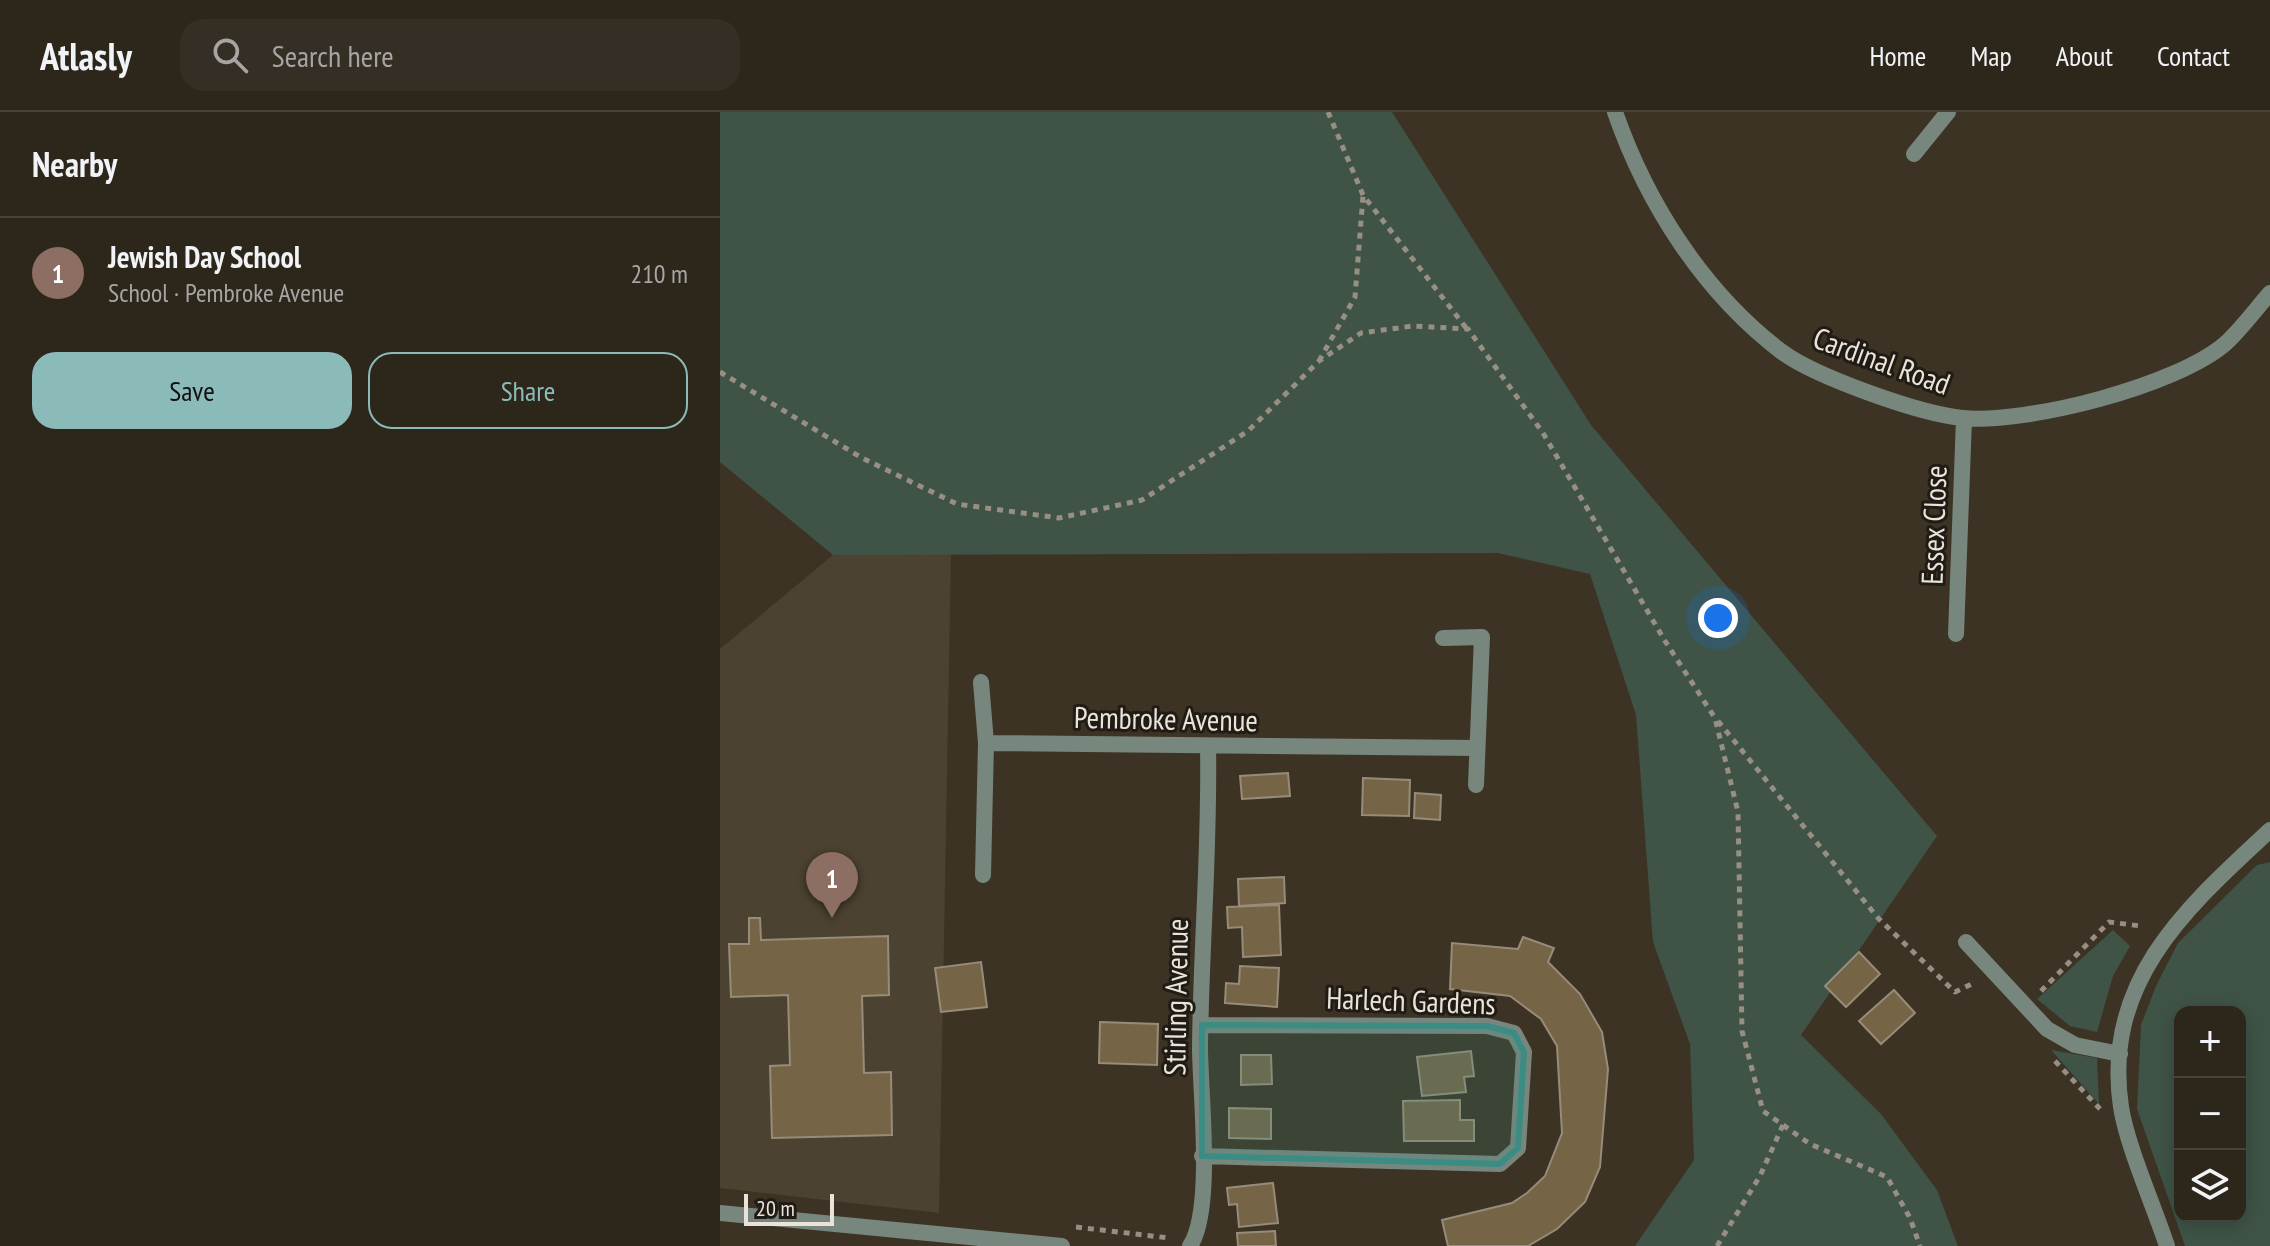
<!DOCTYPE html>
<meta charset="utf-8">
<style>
:root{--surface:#2d261b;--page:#352e24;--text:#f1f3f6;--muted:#a7a5a3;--line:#48433a;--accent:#8bbbb9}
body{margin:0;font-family:"PT Sans Narrow",sans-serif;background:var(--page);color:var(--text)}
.controls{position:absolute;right:24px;bottom:24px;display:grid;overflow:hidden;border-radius:16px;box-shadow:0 4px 20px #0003}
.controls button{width:72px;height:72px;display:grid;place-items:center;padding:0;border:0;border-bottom:2px solid var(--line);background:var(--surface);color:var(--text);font:40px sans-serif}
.scale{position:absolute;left:24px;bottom:20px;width:90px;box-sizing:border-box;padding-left:8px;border:4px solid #e9e3d9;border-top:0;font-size:22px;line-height:28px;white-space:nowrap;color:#e9e3d9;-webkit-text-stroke:6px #201c15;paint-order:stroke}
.you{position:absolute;left:998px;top:506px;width:28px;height:28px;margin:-20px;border:6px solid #fff;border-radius:50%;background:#1a73e8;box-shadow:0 0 0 12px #1a73e833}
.badge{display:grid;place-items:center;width:52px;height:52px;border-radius:50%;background:var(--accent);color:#fff;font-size:26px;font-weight:700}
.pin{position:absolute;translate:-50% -66px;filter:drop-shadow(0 2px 4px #0008)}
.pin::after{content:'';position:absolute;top:42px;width:28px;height:24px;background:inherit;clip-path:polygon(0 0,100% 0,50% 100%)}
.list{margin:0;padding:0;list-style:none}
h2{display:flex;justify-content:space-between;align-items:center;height:104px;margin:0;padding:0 32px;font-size:34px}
h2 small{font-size:26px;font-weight:400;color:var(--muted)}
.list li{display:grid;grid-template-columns:52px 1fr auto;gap:24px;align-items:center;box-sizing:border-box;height:112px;padding:0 32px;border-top:2px solid var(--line)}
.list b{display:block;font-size:30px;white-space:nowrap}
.list p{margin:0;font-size:26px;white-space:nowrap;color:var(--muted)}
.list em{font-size:26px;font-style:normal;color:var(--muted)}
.actions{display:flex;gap:16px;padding:24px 32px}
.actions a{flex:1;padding:18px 0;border:2px solid var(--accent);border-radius:24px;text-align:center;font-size:28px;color:var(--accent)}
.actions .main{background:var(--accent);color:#111}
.icon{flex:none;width:44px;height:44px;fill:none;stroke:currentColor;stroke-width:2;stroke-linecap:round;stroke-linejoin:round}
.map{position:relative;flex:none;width:1550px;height:1134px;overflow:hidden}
header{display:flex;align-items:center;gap:48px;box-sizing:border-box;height:112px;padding:0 40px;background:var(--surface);border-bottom:2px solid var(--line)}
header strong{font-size:38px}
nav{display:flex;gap:44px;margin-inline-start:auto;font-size:28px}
.search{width:560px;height:72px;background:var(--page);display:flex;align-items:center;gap:20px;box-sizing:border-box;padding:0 28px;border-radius:24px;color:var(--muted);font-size:30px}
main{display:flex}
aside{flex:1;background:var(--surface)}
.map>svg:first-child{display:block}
.education{fill:#4b4231}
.green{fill:#3f5347;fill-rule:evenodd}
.building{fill:#766446;stroke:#968c79;stroke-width:2}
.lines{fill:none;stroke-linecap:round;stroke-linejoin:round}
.path{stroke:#978f83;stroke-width:5;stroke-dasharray:6 6;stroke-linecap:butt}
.service{stroke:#78877d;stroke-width:16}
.minor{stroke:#78877d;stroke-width:16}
.marked{fill:#3b8c83;fill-opacity:0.2;stroke:#3b8c83;stroke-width:6;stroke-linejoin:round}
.labels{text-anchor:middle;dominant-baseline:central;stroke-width:6;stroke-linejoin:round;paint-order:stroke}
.street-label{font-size:30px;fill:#e9e3d9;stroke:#201c15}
</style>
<header>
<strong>Atlasly</strong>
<div class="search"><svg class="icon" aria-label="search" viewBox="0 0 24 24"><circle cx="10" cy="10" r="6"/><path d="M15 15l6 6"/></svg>Search here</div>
<nav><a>Home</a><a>Map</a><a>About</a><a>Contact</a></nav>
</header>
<main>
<aside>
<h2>Nearby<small></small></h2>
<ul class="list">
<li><span class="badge" style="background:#8d6e63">1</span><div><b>Jewish Day School</b><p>School · Pembroke Avenue</p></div><em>210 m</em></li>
</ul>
<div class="actions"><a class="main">Save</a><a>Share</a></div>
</aside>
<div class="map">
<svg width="1550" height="1134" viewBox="0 0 1550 1134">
<rect width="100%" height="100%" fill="#3c3324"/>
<path class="education" d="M231 440 219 1101 0 1076V537L113 443Z"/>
<path class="green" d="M0 0H672L871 313 1217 724 1081 923 1161 1002 1217 1078 1238 1134H915L974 1048 970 932 933 830 916 603 870 462 778 441 113 443 0 350Z
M1550 750V1134H1465L1417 997 1421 913 1436 874 1458 831 1537 753ZM1460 900H1520V1104H1460Z
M1393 818 1410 834 1393 864 1377 920 1350 914 1317 887Z
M1331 938 1377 946 1379 992Z"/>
<path class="building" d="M568 661 570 684 522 687 520 664Z
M643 666 690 668 689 704 642 703Z
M695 681 721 683 720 708 694 706Z
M564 765 565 791 519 794 518 767Z
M559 793 561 843 523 845 522 815 508 816 507 795Z
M29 806H40L41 828 168 824 169 883 142 884 144 961 171 960 172 1023 52 1026 50 954 70 953 68 883 11 885 9 832H29Z
M803 825 834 836 828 850 860 882 882 920 888 957 880 1055 865 1090 837 1117 808 1134H728L722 1108 792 1091 807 1081 825 1064 842 1021 837 934 821 907 790 884 730 877 732 831 798 837Z
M1139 840 1160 862 1126 895 1105 874Z
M261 850 267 895 221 900 215 856Z
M520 854 559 856 557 895 505 891 506 871 519 872Z
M1174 878 1195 901 1161 932 1139 909Z
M380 910 438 912 437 953 379 951Z
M751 939 754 964 744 965 746 980 702 984 697 945Z
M521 943H551L552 972 521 973Z
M740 988V1008H754V1029H684L683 989Z
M509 996 551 997V1027L509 1026Z
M553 1071 558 1111 519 1115 517 1092 509 1093 507 1076Z
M555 1119 556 1134H518L517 1121Z"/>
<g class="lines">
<path class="path" d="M608 0 643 83 747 217
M599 249 635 185 643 84
M0 260 142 346 237 392 339 406 422 388 528 319 599 249 641 221 693 214 748 217 823 321 945 529 995 606 1018 700 1022 919 1043 999 1090 1032 1167 1065 1190 1106 1200 1134
M998 609 1158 806 1235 880 1254 871
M1321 879 1389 810 1421 814
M1335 949 1380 997
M356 1115 449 1126
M997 1134 1040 1064 1063 1013"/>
<path class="service" d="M1194 42 1228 0"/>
<path class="minor" d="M895 0C927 92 984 181 1062 240 1096 265 1200 302 1243 306 1307 312 1457 274 1506 231 1522 216 1536 197 1550 181
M1236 522 1244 307
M723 526 762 525 756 673
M261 570 266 631
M263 763 266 631 756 636
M1246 830 1327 917 1355 933 1400 942
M482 913 767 914 794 921 804 940 798 1036 780 1052 482 1044
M0 1101 342 1134
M470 1134C494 1098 480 981 480 935 481 835 490 735 488 635
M1447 1134C1434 1094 1407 1034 1401 995 1382 869 1467 795 1550 718"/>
</g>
<path class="marked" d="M482 913 767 914 794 921 804 940 798 1036 780 1052 482 1044Z"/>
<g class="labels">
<g class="street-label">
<text transform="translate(1162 248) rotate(20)">Cardinal Road</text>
<text transform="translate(1213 413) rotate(-88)">Essex Close</text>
<text transform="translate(446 606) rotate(1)">Pembroke Avenue</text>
<text transform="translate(455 885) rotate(-89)">Stirling Avenue</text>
<text transform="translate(691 888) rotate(2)">Harlech Gardens</text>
</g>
</g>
</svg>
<div class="controls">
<button>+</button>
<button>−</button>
<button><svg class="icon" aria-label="layers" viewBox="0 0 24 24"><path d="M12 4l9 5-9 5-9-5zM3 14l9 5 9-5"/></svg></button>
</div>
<div class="scale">20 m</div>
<div class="you"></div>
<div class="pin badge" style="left:112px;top:806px;background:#8d6e63">1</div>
</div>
</main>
